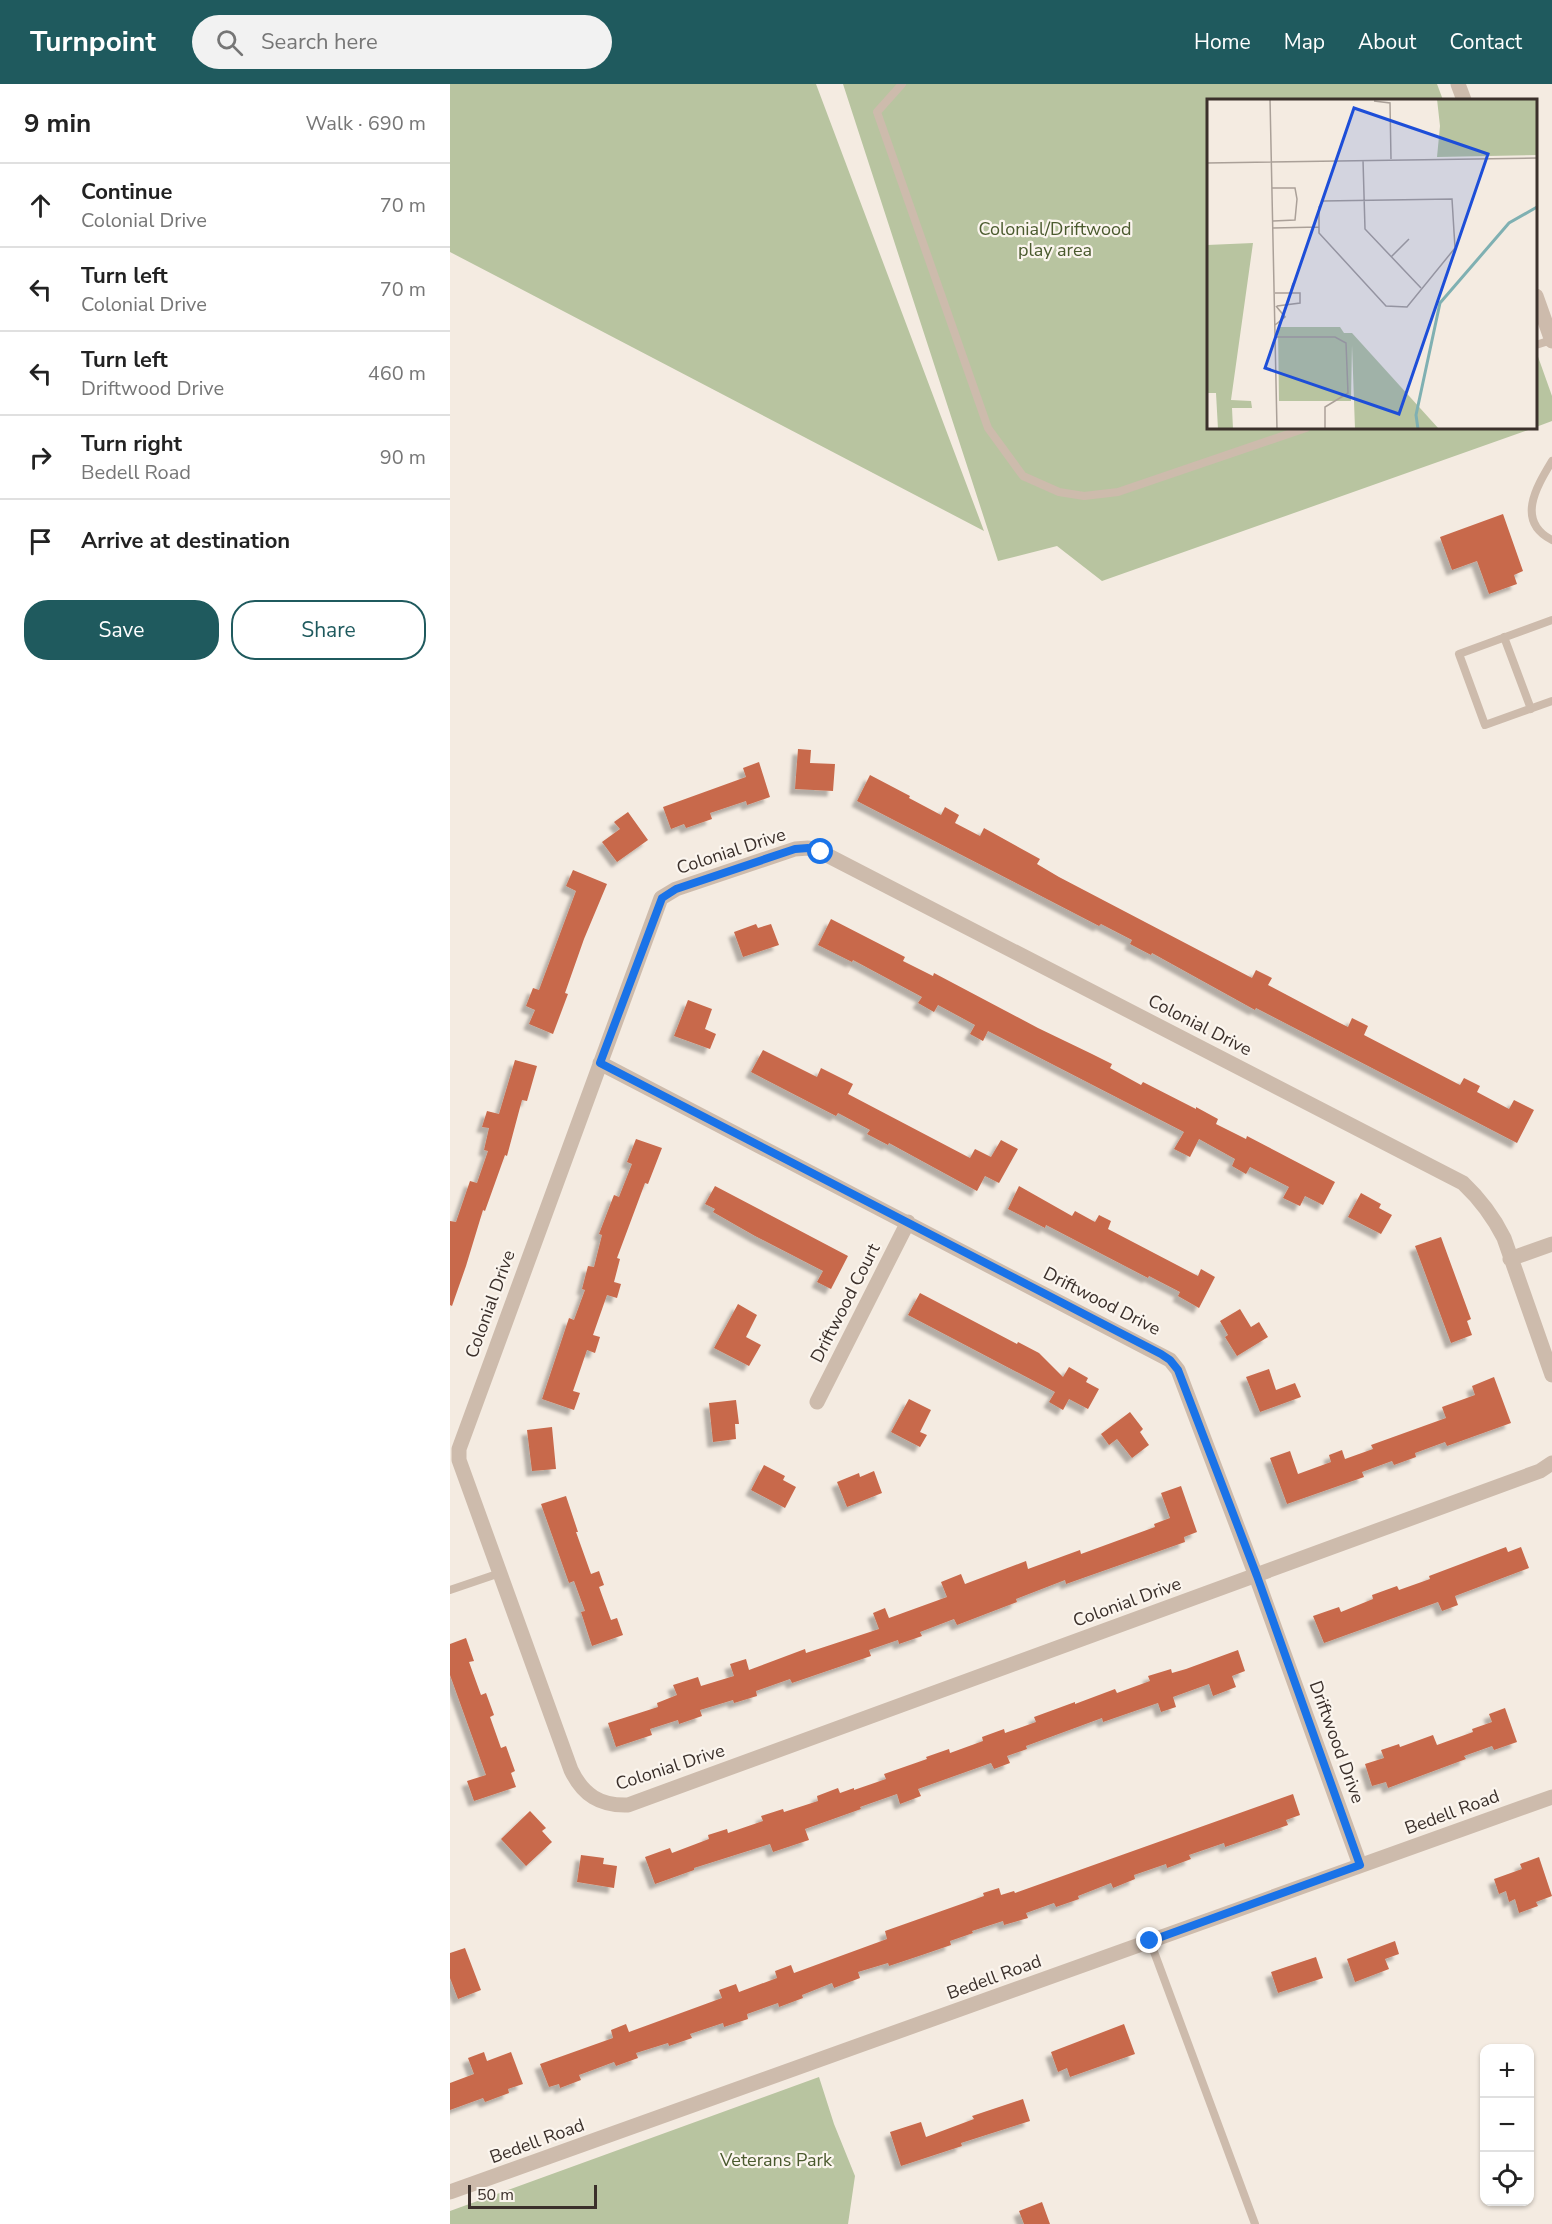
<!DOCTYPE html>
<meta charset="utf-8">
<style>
:root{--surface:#fff;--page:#f2f2f2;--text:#222;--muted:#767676;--line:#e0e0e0;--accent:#1f5a5e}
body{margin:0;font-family:"Nunito Sans",sans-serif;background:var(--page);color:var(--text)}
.controls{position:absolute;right:18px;bottom:18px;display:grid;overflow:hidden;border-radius:12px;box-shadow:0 2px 4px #0004}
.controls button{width:54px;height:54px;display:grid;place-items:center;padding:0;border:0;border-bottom:2px solid var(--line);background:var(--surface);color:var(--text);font:30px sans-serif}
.scale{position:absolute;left:18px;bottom:15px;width:129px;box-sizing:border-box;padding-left:6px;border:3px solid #3b302b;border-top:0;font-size:16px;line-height:21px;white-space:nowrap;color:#3b302b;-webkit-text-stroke:4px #fbf5ee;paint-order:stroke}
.stop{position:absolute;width:18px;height:18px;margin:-14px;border:4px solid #1a73e8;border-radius:50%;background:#fff}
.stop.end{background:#1a73e8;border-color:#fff;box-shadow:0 2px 6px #0008}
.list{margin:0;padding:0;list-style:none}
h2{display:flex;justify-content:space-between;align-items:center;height:78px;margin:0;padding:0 24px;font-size:26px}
h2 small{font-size:20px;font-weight:400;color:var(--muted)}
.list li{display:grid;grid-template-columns:39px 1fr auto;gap:18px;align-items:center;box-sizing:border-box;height:84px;padding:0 24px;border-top:2px solid var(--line)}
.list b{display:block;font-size:22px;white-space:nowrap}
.list p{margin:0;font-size:20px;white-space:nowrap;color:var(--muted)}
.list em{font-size:20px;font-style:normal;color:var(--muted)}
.actions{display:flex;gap:12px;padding:18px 24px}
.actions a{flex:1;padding:14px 0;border:2px solid var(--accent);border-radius:24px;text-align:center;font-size:21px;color:var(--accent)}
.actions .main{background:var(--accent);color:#fff}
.icon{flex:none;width:33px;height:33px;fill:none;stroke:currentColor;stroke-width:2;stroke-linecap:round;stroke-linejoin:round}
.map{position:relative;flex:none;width:1102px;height:2140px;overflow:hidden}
header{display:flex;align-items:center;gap:36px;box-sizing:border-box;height:84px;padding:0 30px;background:var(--accent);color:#fff}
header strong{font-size:28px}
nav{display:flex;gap:33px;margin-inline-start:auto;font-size:21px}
.search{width:420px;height:54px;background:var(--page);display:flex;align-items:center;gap:15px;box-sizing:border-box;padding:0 21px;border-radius:33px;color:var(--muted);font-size:22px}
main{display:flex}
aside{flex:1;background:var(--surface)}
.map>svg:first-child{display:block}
.green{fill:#b8c4a0}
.building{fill:#c8694b;filter:url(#shadow)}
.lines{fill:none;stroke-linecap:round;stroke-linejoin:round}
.service{stroke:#cdbbac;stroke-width:8}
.minor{stroke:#cdbbac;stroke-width:15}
.tertiary{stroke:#cdbbac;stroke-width:15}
.route{stroke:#1a73e8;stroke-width:8}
.labels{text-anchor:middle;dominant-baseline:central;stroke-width:4.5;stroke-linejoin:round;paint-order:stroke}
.park-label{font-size:18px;fill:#4a5a2e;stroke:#fbf5ee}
.street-label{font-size:18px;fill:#3b302b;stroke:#fbf5ee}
.inset-river{fill:none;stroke:#7fb0b2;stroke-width:3}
.inset-road{fill:none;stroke:#aaa098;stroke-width:1.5}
.view{fill:#1d4ed8;fill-opacity:0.15;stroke:#1d4ed8;stroke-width:3}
.inset-edge{fill:none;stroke:#3b302b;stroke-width:3}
</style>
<header>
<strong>Turnpoint</strong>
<div class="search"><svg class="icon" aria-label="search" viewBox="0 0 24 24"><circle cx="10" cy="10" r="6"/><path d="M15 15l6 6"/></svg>Search here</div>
<nav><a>Home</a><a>Map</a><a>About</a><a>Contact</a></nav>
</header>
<main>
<aside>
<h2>9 min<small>Walk · 690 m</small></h2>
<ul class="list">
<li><svg class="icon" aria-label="ahead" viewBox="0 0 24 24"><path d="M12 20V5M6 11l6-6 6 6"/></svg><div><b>Continue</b><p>Colonial Drive</p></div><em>70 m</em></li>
<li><svg class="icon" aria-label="left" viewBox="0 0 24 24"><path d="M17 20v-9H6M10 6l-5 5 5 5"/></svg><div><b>Turn left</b><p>Colonial Drive</p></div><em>70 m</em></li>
<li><svg class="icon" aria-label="left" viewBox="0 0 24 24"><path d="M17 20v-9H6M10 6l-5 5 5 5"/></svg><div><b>Turn left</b><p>Driftwood Drive</p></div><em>460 m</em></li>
<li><svg class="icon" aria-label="right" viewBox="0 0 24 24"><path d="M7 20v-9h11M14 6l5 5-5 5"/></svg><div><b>Turn right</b><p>Bedell Road</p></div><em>90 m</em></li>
<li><svg class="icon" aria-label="arrive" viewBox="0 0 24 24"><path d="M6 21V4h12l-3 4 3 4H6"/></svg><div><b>Arrive at destination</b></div></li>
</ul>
<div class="actions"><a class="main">Save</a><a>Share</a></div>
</aside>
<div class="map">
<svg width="1102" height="2140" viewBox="0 0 1102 2140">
<defs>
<filter id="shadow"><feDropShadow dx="-5.5" dy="5.5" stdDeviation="1.5" flood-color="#0004"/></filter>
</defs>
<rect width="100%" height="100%" fill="#f4ebe1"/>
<path class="green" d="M0 0H366L534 447 0 168Z
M393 0H987L993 16H759V344H1084L652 497 607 462 548 477Z
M1086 267 1102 312V337L1086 343Z
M369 1993 384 2040 405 2092 398 2140H0V2127Z"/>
<path class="building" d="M1053 430 1073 487 1064 491 1067 500 1039 510 1027 477 1002 486 990 453Z
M348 665 361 666 360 679 385 680 383 707 345 705Z
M309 678 320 713 297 721 296 717 260 729 262 735 236 744 234 740 221 745 213 723 296 693 293 684Z
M420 691 460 712 459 714 491 731 495 723 509 731 505 739 530 752 534 744 590 775 587 780 609 793 802 894 806 886 822 894 818 901 888 938 898 943 902 934 918 942 914 951 1010 1001 1014 994 1030 1002 1027 1008 1059 1025 1064 1016 1084 1026 1067 1059 806 924 805 926 702 869 701 871 680 860 682 856 651 840 649 842 407 717Z
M178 728 198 756 167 778 152 758 170 745 164 738Z
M123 786 157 800 134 855 115 909 118 910 103 950 79 940 85 926 76 922 83 904 89 906 126 807 116 802Z
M381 835 455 873 453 877 483 892 484 889 588 944 642 970 662 980 660 984 691 1001 693 998 746 1025V1023L768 1035 766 1040 796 1055 797 1052 885 1098 873 1121 855 1112 850 1122 833 1114 839 1103 800 1083 796 1090 782 1082 785 1075 749 1055 740 1073 724 1065 734 1048 538 947 533 957 520 950 525 941 488 921 484 928 468 919 472 913 403 876 402 878 368 861Z
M306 840 308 844 321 840 329 861 293 873 284 848Z
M238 916 262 925 255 945 266 950 260 965 224 952Z
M313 966 367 993 371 984 403 1000 398 1010 520 1074 525 1065 541 1073 551 1056 568 1065 549 1099 535 1092 527 1107 439 1059 438 1061 417 1050 420 1046 388 1029 386 1032 301 988Z
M65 976 87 982 77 1017 72 1016 57 1072 55 1071 35 1127 33 1126 16 1182 2 1222 0 1221V1137L6 1138 20 1097 27 1099 38 1067 34 1066 39 1044 32 1043 37 1027 49 1030Z
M186 1055 212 1064 198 1100 195 1099 167 1174 170 1175 164 1198 171 1200 167 1214 157 1211 143 1251 150 1253 145 1269 137 1266 123 1307 130 1309 124 1326 92 1315 119 1234 124 1236 135 1206 132 1205 138 1182 144 1183 152 1151 149 1150 164 1111 169 1113 182 1080 177 1078Z
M265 1102 398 1172 381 1205 367 1198 373 1187 305 1152 263 1128 265 1125 255 1120Z
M569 1102 622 1132 625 1127 645 1138 649 1131 661 1137 658 1145 748 1192 751 1185 765 1193 749 1224 728 1212 730 1208 699 1192 698 1194 596 1141 595 1144 558 1125Z
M911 1109 931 1120 929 1124 942 1131 931 1150 898 1133Z
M991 1153 1021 1235 1017 1237 1022 1251 1001 1259 965 1162Z
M470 1209 567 1260 568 1258 589 1269 613 1293 619 1283 638 1294 636 1298 649 1305 638 1325 619 1315 613 1326 599 1318 605 1308 458 1231Z
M288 1220 307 1231 296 1253 311 1261 299 1282 264 1264Z
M790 1225 801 1243 809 1238 818 1253 787 1272 775 1253 778 1251 770 1237Z
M819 1285 826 1306 845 1299 851 1313 810 1328 796 1293Z
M1044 1293 1061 1339 997 1362 995 1358 965 1369 966 1373 944 1381 942 1377 912 1388 914 1393 837 1420 820 1374 840 1367 848 1390 881 1378 879 1371 892 1366 895 1375 923 1365 921 1361 996 1334 992 1323 1025 1311 1022 1302Z
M459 1315 481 1326 470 1348 477 1351 470 1363 441 1348Z
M286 1316 289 1340H285L286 1355 263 1358 259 1319Z
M680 1328 693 1345 690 1348 699 1361 682 1374 667 1355 659 1361 651 1350Z
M102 1343 106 1385 82 1387 77 1346Z
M314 1381 335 1392 333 1396 346 1403 335 1424 301 1406Z
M424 1387 432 1409 397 1423 387 1398 409 1389 410 1393Z
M731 1402 747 1448 734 1453 735 1458 616 1500 615 1496 566 1515 567 1518 507 1541 504 1535 470 1548 472 1552 449 1560 448 1556 419 1566 421 1572 342 1599 340 1595 306 1607 307 1612 284 1619 283 1616 250 1626 252 1632 229 1640 228 1636 200 1645 202 1651 166 1663 158 1639 208 1623 207 1619 227 1611 223 1601 248 1593 251 1602 284 1592 280 1580 296 1575 299 1586 355 1565 356 1569 429 1545 423 1529 435 1524 439 1534 497 1513 491 1498 511 1490 515 1500 576 1477 578 1485 630 1466 631 1470 705 1443 704 1440 720 1434 711 1409Z
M116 1412 128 1448H126L141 1490 149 1487 154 1501 149 1503 161 1536 167 1534 173 1551 142 1562 131 1528 135 1527 124 1497 119 1499 91 1420Z
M1056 1463 1058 1468 1071 1463 1079 1484 1005 1512 1008 1521 992 1527 988 1518 874 1559 863 1532 889 1523 891 1528 923 1515 922 1511 947 1502 949 1506 980 1495 979 1492Z
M16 1554 24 1577 19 1578 31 1611 36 1609 44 1631 40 1633 51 1664 56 1662 65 1687 61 1689 66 1703 24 1717 17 1697 36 1691 0 1591V1560Z
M788 1566 795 1587 782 1592 786 1603 763 1612 759 1600 723 1613 726 1623 711 1628 708 1619 653 1638 652 1634 576 1662 577 1665 557 1672 560 1679 544 1685 541 1679 468 1705 471 1712 450 1720 447 1710 410 1723 411 1725 355 1745 359 1756 323 1768 320 1760 244 1784V1786L205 1800 195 1773 220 1764 222 1769 259 1755 258 1751 277 1745 278 1749 313 1737 311 1732 333 1725 334 1728 368 1717 367 1712 388 1704 390 1709 404 1704V1706L436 1695 434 1690 477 1675 476 1673 499 1665 500 1669 533 1657 532 1653 554 1645 555 1649 586 1638 584 1633 625 1618V1620L665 1605 667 1609 700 1597 698 1592 721 1585 722 1589 736 1585Z
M1055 1624 1067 1658 1044 1666 1042 1662 1014 1672 1016 1675 938 1704 936 1698 922 1702 915 1680 934 1674 931 1666 949 1660 950 1663 983 1651 987 1661 1023 1648 1022 1645 1042 1638 1039 1630Z
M843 1710 850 1731 836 1736 838 1741 775 1763 774 1759 739 1771 741 1775 717 1784 716 1780 684 1791 685 1795 663 1804 661 1799 628 1812 629 1815 606 1823 604 1819 576 1829 578 1834 554 1841 553 1837 522 1847 523 1849 500 1857 501 1861 472 1871 439 1882 438 1879 408 1888 410 1894 384 1904 382 1899 352 1911 353 1914 329 1923 328 1919 297 1930 298 1935 274 1943 273 1939 240 1950 242 1954 219 1962 218 1959 186 1969 188 1974 166 1982 164 1978 129 1991 131 1996 110 2004 109 2000 99 2003 90 1980 163 1954 161 1946 176 1940 179 1948 272 1914 269 1906 286 1900 289 1908 327 1894 325 1887 341 1881 344 1889 437 1855 435 1847 534 1812 533 1809 549 1804 551 1811 564 1807 565 1809Z
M80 1727 96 1744 92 1747 102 1758 76 1782 51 1755Z
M131 1771 154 1774 153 1780 167 1782 164 1804 127 1798Z
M1089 1773 1102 1812 1086 1818 1088 1822 1069 1829 1065 1815 1059 1818 1056 1807 1049 1810 1044 1795 1072 1785 1070 1780Z
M945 1857 949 1870 935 1875 939 1885 905 1898 897 1875Z
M15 1864 31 1906 8 1915 0 1894V1869Z
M866 1873 873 1894 828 1909 821 1888Z
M674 1940 685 1970 620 1993 617 1984 608 1988 601 1968Z
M34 1968 37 1977 61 1968 73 2000 58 2005 59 2009 35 2018 33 2014 0 2026V1999L24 1990 18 1974Z
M573 2015 580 2037 511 2059 512 2062 451 2082 440 2048 471 2038 476 2053 524 2035 522 2032Z
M592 2118 600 2140H574L569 2127Z"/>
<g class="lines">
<path class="service" d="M452 0 427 28 538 344 573 392 609 408 634 412 668 408 856 344
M1086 261 1101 256
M1102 377C1087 402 1065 437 1102 456
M1102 536 1009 570 1035 641 1102 617
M1054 553 1081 625
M0 1506 50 1489
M700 1857 805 2140"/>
<path class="minor" d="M150 979 720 1276 728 1286 806 1492 910 1781
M1060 1175 1102 1160
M1102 1291 1054 1154C1043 1132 1031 1116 1013 1099L371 768 358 764 345 765 226 805 211 814 9 1365V1376L121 1686C133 1711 150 1722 178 1721L1090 1387 1102 1379
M367 1318 458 1138"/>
<path class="tertiary" d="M1008 0 1014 16
M1086 212 1102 257
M0 2108 1102 1713"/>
</g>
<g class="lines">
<path class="route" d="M371 768 358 764 345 765 226 805 212 814 150 979 711 1270 720 1276 728 1286 807 1492 910 1781 700 1857"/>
</g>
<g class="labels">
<g class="park-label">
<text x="605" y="145">Colonial/Driftwood<tspan x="605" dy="21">play area</tspan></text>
<text x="326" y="2076">Veterans Park</text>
</g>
<g class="street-label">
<text transform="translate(281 767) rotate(-18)">Colonial Drive</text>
<text transform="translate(750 941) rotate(27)">Colonial Drive</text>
<text transform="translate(652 1217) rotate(27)">Driftwood Drive</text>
<text transform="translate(395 1219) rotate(-63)">Driftwood Court</text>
<text transform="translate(40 1220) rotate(-70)">Colonial Drive</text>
<text transform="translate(677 1518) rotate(-20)">Colonial Drive</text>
<text transform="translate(887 1658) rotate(70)">Driftwood Drive</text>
<text transform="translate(220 1683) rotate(-18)">Colonial Drive</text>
<text transform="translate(1002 1728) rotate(-20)">Bedell Road</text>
<text transform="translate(544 1893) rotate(-20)">Bedell Road</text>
<text transform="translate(87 2057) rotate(-20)">Bedell Road</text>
</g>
</g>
<g transform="translate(757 15)">
<rect width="330" height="330" fill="#f4ebe1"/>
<path d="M230 0H330V56L230 58 233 27ZM46 144 24 301 44 302 45 309H25L26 330H11L9 294H0V146ZM71 228H133L137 234H145L232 330H148L145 246 144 302H72Z" fill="#b8c4a0"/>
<path class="inset-river" d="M211 330 209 316 233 204 302 124 330 108"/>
<path class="inset-road" d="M63 0 70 330M167 2 183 4 184 60M156 61 158 130 214 189M0 64 330 59M65 89H88L90 100 88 121 66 122M245 100 248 149 200 208 179 207 112 134V108L116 102ZM66 129 112 128M184 158 202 140M68 194H93V204L70 207M81 204 86 184M68 226 78 218 69 207M69 238H128L139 244 141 294 118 308V330"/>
<path class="view" d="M147 9 281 55 192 315 58 269Z"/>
<rect width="330" height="330" class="inset-edge"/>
</g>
</svg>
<div class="controls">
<button>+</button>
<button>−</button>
<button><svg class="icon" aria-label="locate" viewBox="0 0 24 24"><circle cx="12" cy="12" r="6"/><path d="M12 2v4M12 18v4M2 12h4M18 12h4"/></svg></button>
</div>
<div class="scale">50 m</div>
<div class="stop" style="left:371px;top:768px"></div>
<div class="stop end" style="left:700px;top:1857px"></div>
</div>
</main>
